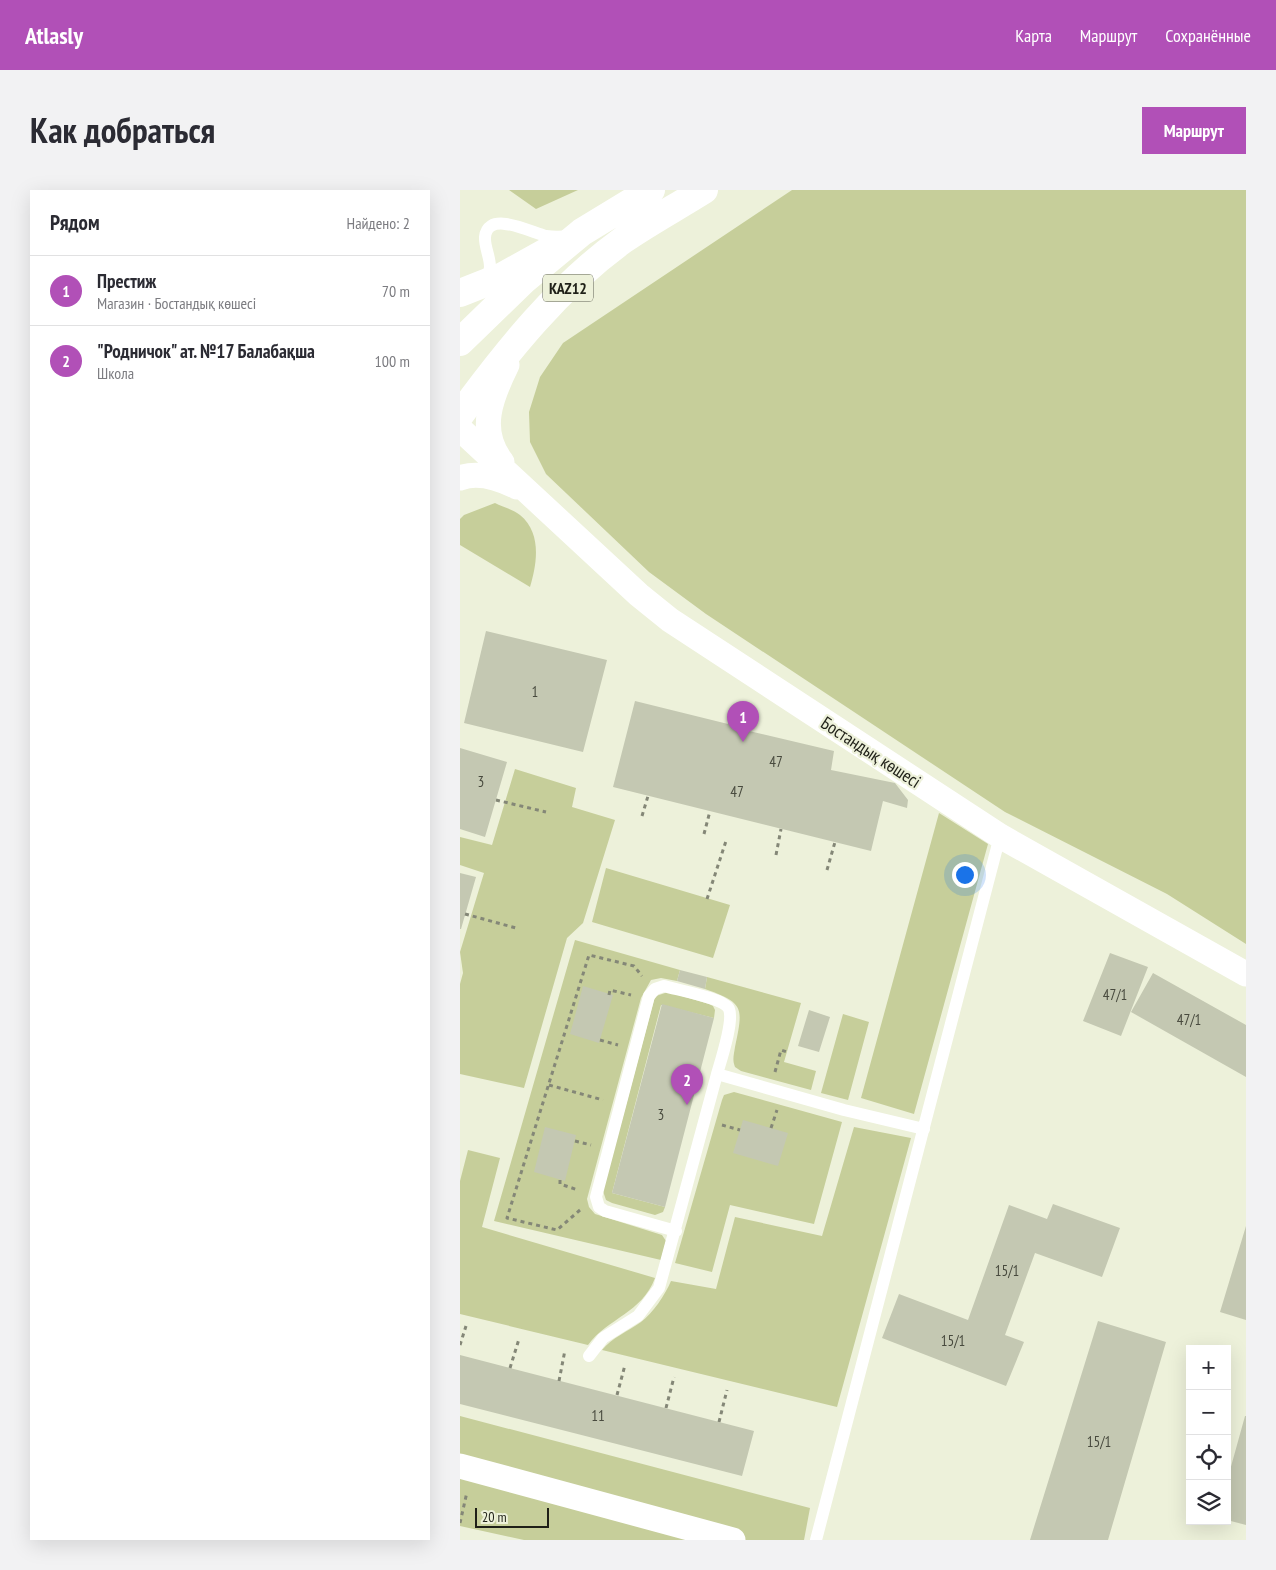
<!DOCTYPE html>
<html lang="ru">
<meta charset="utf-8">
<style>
:root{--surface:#fff;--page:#f2f2f3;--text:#2b2b33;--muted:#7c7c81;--line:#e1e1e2;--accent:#b150b7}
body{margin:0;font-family:"PT Sans Narrow",sans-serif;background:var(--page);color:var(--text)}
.controls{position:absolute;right:15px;bottom:15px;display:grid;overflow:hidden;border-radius:0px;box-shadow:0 5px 20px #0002}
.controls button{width:45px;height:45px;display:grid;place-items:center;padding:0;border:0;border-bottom:1px solid var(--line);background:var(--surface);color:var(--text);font:25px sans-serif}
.scale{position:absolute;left:15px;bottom:12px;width:74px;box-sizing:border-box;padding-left:5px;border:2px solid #1f2018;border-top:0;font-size:14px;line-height:18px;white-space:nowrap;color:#1f2018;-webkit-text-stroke:4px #edf1da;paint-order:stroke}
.you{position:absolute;left:504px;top:684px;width:18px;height:18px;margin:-12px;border:4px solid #fff;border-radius:50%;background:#1a73e8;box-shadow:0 0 0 8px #1a73e833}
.badge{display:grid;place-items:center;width:32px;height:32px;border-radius:50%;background:var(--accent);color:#fff;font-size:16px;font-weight:700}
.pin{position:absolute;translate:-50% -41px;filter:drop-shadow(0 1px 2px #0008)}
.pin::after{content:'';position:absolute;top:26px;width:18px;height:15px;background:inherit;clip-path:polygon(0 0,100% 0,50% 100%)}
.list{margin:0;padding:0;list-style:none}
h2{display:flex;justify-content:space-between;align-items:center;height:65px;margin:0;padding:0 20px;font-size:21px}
h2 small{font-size:16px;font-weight:400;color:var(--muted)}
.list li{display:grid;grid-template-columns:32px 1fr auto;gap:15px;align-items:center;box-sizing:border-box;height:70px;padding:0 20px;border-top:1px solid var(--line)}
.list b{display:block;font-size:19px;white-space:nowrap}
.list p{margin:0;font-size:16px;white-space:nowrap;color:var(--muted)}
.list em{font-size:16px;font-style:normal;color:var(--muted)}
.icon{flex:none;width:28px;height:28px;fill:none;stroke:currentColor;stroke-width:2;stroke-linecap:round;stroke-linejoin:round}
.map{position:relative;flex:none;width:786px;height:1350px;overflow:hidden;border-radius:0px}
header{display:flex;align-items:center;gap:30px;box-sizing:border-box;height:70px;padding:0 25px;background:var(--accent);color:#fff}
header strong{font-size:24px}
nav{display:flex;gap:28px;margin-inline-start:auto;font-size:18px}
.intro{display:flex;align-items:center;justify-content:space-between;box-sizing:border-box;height:120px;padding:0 30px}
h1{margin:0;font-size:35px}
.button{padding:12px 22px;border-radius:0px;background:var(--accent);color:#fff;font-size:18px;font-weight:700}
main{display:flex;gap:30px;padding:0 30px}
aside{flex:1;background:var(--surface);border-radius:0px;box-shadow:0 5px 20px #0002}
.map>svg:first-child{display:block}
.green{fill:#c6ce9a}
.building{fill:#c4c8b2}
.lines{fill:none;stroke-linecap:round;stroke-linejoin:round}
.path{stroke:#848777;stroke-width:3;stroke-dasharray:4 4;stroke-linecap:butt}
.lane{stroke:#fff;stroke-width:12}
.street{stroke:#fff;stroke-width:25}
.secondary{stroke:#fff;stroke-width:28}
.primary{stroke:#fff;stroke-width:28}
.labels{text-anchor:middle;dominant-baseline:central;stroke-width:4.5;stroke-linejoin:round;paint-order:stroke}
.number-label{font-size:15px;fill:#484a3e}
.shield{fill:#edf1da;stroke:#5d5f52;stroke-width:1}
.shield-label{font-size:16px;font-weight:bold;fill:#1f2018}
.street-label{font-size:18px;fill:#1f2018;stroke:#edf1da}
</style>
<header>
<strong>Atlasly</strong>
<nav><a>Карта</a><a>Маршрут</a><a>Сохранённые</a></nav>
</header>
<div class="intro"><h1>Как добраться</h1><a class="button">Маршрут</a></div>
<main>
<aside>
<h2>Рядом<small>Найдено: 2</small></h2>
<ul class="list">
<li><span class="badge">1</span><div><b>Престиж</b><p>Магазин · Бостандық көшесі</p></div><em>70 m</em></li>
<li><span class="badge">2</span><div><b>&quot;Родничок&quot; ат. №17 Балабақша</b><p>Школа</p></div><em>100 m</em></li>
</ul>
</aside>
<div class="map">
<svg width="786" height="1350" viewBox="0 0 786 1350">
<rect width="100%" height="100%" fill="#edf1da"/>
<path class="green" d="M49 0H118L76 19Z
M332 0H786V754L707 704 545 622 246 424 189 382 86 284 70 252 69 222 80 187 103 153Z
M35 313C43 317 54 320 60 325 82 343 77 374 70 397L0 355V329L4 325Z
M55 579 116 598 112 617 155 630 123 733 107 748 64 898 0 884V794L3 783 0 762 24 683 0 675V647L32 655Z
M479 623 528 654 454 924 401 908Z
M146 678 270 715 253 768 132 732Z
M115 750 220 780 217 791 201 788 191 790 181 808 127 1009 129 1017 135 1024 202 1045 206 1051 201 1070 34 1031Z
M247 787 341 813 324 872 356 881 351 900 281 881 275 877C272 870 274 864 275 857 283 818 285 813 245 799Z
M208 802 249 814 253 816 255 820 254 828 201 815 152 1003 205 1017 203 1022 195 1025 152 1013 146 1010 143 1001 194 810 196 806Z
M383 824 409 832 388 910 361 903Z
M274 902 382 932 354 1034 270 1015 252 1082 215 1073 262 910 264 905Z
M394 937 451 948 377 1217 142 1160C153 1147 167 1142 181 1132 193 1123 205 1105 211 1091L256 1099 275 1027 362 1046Z
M8 960 40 968 22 1037 195 1088C182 1123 148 1128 128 1155L0 1124V991Z
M0 1226 350 1318 344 1350H64L0 1336Z"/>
<path class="building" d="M26 441 147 470 123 562 4 533Z
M175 511 268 534 271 520 292 525 289 541 374 561 371 580 435 593 448 610 447 618 423 611 411 661 153 597Z
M0 558 47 572 25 647 0 639Z
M0 683 16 687 1 739H0Z
M650 763 688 777 661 846 623 831Z
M220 780 247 787 245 799 217 791Z
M693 783 786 835V887L671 822Z
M123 796 153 805 139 853 110 844Z
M202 814 254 828 205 1017 152 1003Z
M349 820 370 827 359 862 338 856Z
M283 930 328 943 318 976 273 963Z
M85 937 116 945 105 991 74 982Z
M593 1014 660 1038 642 1087 575 1063 545 1145 564 1152 546 1196 422 1148 439 1104 508 1130 549 1015 587 1029Z
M786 1036V1130L760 1122Z
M638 1131 706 1152 648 1350H570Z
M0 1165 294 1241 282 1286 0 1214Z
M785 1226H786V1335L767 1330V1291Z"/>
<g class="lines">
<path class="path" d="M36 610 86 622
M182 626 188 606
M244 644 250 621
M316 665 321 639
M367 680 375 652
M247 709 266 651
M5 724 56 738
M149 805 150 800 171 805
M140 850 158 855
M315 882 321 860 327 862
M89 895 143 910
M262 935 280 940
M311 938 317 920
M115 951 131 955
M100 990V994L118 1000
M120 1020 97 1040 47 1028 129 765 174 776 182 786
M0 1155 6 1136
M50 1178 59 1149
M99 1191 105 1160
M157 1205 165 1175
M206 1218 214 1187
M259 1232 267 1200
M0 1333 7 1302"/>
<path class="lane" d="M23 91C38 78 24 62 25 47 28 19 72 43 86 46 94 47 104 47 112 45
M216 1041 145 1021 139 1017 136 1007 189 806 195 799 204 796C217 800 264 808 269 819 274 831 261 870 257 884
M129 1166 143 1148 178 1126 199 1098 257 884 384 920 464 939
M356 1350 540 646"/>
<path class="street" d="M0 239 179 405 210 430 540 646 786 784
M42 272C17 241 31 207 47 175
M0 288C18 281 41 289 57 297
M0 1276 273 1350"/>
<path class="secondary" d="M0 103 43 86 88 61"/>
<path class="primary" d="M0 152 64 90 122 42 191 0
M0 225C47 161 98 97 163 50 189 32 217 17 244 0"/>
</g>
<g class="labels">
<g class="number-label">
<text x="75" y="501">1</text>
<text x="316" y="571">47</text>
<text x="21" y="591">3</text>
<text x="277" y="601">47</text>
<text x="655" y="804">47/1</text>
<text x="729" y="829">47/1</text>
<text x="201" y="924">3</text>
<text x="547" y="1080">15/1</text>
<text x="493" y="1150">15/1</text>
<text x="138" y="1225">11</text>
<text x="639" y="1251">15/1</text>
</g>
<rect class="shield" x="83" y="84.5" width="50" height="27" rx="4"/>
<g class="shield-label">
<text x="108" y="98">KAZ12</text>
</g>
<g class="street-label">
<text transform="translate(411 562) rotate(33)">Бостандық көшесі</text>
</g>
</g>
</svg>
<div class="controls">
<button>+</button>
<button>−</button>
<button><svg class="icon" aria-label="locate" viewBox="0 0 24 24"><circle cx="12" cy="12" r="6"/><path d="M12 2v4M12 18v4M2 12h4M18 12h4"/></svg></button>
<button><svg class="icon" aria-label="layers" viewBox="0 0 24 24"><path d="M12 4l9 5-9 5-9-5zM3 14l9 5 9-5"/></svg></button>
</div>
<div class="scale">20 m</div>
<div class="you"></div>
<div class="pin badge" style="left:283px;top:552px">1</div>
<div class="pin badge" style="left:227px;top:915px">2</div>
</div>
</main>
